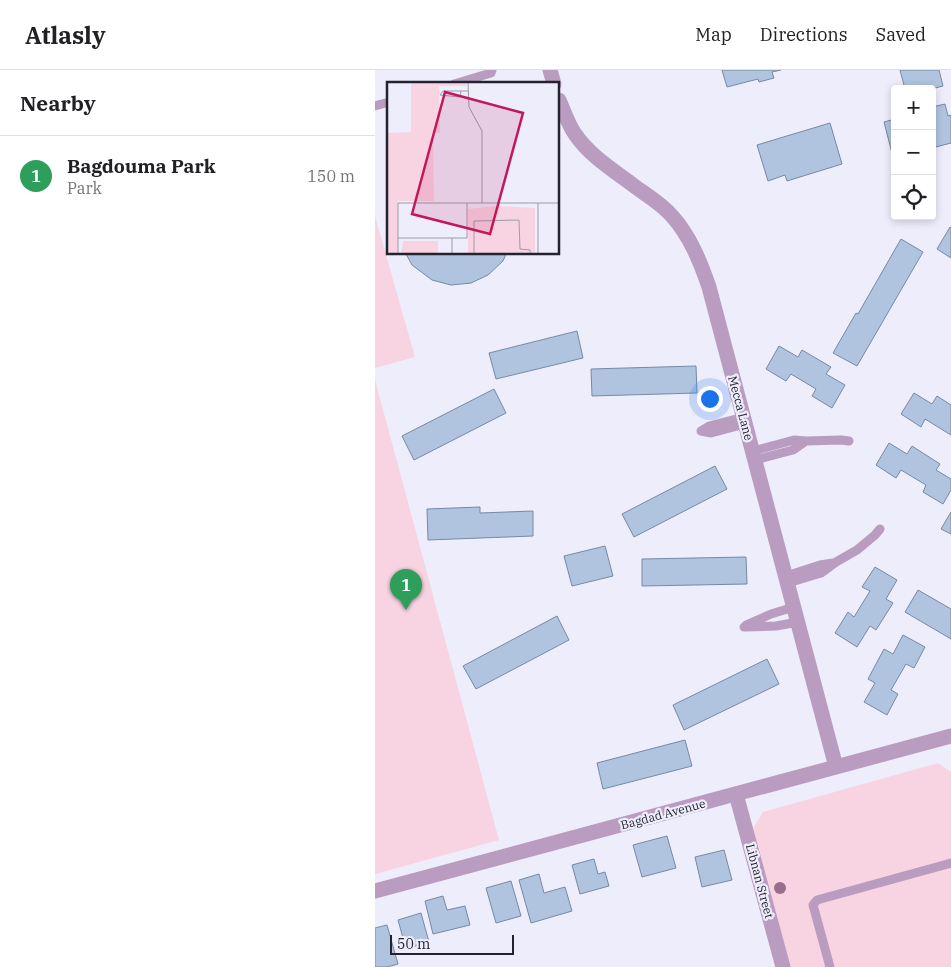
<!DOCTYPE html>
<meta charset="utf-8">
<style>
:root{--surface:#fff;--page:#f6f6f6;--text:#202124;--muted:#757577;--line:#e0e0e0;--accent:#4a6d25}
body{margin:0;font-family:"IBM Plex Serif",serif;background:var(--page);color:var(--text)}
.controls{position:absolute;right:15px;top:15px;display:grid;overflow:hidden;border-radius:5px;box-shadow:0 2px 8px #0003}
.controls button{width:45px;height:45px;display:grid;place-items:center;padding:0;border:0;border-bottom:1px solid var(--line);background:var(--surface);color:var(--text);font:25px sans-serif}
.scale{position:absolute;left:15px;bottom:12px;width:124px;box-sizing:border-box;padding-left:5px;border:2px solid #23222e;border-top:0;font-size:14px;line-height:18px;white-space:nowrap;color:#23222e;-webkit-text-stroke:4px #eeedfb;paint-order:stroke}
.you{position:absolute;left:334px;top:328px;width:18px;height:18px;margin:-12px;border:4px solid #fff;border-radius:50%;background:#1a73e8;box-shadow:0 0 0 8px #1a73e833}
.badge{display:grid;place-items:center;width:32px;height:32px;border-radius:50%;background:var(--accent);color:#fff;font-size:16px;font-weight:700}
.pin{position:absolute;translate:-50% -41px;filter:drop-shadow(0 1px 2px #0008)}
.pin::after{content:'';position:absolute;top:26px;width:18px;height:15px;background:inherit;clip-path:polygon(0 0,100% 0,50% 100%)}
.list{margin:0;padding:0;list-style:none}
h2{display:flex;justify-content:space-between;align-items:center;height:65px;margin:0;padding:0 20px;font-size:21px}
h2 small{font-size:16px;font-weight:400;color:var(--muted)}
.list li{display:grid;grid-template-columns:32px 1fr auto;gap:15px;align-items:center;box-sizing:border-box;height:80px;padding:0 20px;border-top:1px solid var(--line)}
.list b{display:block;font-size:19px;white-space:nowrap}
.list p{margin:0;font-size:16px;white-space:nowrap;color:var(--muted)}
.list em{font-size:16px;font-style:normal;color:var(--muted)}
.icon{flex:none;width:28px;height:28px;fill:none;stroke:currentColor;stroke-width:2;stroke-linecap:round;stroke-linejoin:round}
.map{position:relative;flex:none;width:576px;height:897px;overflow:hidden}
header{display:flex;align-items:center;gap:30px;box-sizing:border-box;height:70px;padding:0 25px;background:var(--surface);border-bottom:1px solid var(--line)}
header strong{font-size:24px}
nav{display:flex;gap:28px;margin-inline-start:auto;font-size:18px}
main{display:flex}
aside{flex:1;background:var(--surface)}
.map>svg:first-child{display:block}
.green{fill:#f8d4e2}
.building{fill:#b0c4e0;stroke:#7689a4}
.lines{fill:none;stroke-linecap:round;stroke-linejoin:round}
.lane{stroke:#ba9cc1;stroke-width:9}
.street{stroke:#ba9cc1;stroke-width:15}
.tree{fill:#976f8c}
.labels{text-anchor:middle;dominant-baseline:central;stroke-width:4.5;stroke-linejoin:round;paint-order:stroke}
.street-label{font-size:12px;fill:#23222e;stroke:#eeedfb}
.inset-road{fill:none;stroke:#9d9ca9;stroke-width:1}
.view{fill:#c2185b;fill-opacity:0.15;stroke:#c2185b;stroke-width:2.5}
.inset-edge{fill:none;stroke:#23222e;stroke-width:2.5}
</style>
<header>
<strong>Atlasly</strong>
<nav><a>Map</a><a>Directions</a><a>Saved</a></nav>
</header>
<main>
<aside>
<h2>Nearby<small></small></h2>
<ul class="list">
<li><span class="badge" style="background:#2e9e5b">1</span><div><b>Bagdouma Park</b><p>Park</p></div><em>150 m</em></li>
</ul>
</aside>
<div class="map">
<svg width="576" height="897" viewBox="0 0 576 897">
<rect width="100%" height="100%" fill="#eeedfb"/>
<path class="green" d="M0 146 40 287 0 298Z
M0 310 124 770 0 804Z
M563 693 576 702V897H414L377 760 388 742Z"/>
<path class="building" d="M347 0H406L397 2 399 8 384 12 383 9 352 17Z
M525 0H564L568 16 557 19H530Z
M570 34 573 46 576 45V73L557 78V37Z
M520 49V87H518L509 52Z
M455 53 467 94 412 111 410 105 393 111 382 75Z
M575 157 576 158V188L562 179Z
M526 169 548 182 482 296 458 283 481 243 483 244Z
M31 184H131L128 191 113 205 96 213 76 215 57 210 37 195Z
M202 261 208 288 121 309 114 283Z
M404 276 423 287 427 280 456 297 451 304 470 315 457 338 437 326 441 319 416 304 411 311 391 299Z
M321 296 322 323 217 326 216 299Z
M119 319 131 343 39 390 27 366Z
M539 323 557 334 562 326 576 335V365L550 349 546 357 526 344Z
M514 373 532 384 537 376 565 394 561 400 576 409V420L568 434 548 422 551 415 526 400 521 408 501 395Z
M340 396 352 419 259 467 247 444Z
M105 437V443L158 441V466L53 470 52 439Z
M576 442V464L566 459Z
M230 476 238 506 197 516 189 486Z
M371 487 372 514 267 516V489Z
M500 497 522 510 511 529 518 533 501 560 495 556 482 577 460 563 473 542 479 547 495 521 487 517Z
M543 520 576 539V569L530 542Z
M182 546 194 570 101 619 88 596Z
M528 565 550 577 539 598 531 594 516 620 523 624 512 645 489 632 500 613 493 609 509 579 518 584Z
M392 589 404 614 309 660 298 635Z
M310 670 317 696 228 719 222 693Z
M292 766 301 798 267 807 258 775Z
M349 780 357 810 327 817 320 787Z
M219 789 223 804 230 802 234 816 205 824 197 795Z
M164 804 169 823 190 817 197 841 156 853 144 810Z
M136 811 146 846 121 853 111 818Z
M68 826 72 840 90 836 95 855 58 864 50 831Z
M46 843 54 872 31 879 23 850Z
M12 855 23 894 12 897H0V858Z"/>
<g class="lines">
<path class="lane" d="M79 14 116 3 117 0
M0 36 14 32
M326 361 336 363 370 354
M326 361 334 356 369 347
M378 381 419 370 431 371 466 370 474 371
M380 390 418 380 431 371
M411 506 445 495 458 493
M413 513 446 503 461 492 482 480 500 465 505 459
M371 555 396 544 419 537
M369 557 401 556 423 552
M455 897 438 835 442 830 576 793"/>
<path class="street" d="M175 0 179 14
M184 30C189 41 193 54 200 64 214 85 238 100 258 115 271 125 286 133 297 146 315 166 325 191 334 217L461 697
M361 724 408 897
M0 821 576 666"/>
</g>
<circle class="tree" cx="405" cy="818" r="6"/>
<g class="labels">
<g class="street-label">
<text transform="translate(366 338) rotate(75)">Mecca Lane</text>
<text transform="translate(288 744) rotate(-15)">Bagdad Avenue</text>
<text transform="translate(385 811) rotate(75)">Libnan Street</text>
</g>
</g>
<g transform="translate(12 12)">
<rect width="172" height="172" fill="#eeedfb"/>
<path d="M24 0H79V4H52L53 51H46L47 119H11V172H0V51L24 50ZM109 124 148 126V172H81V127ZM16 159H51V172H14Z" fill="#f8d4e2"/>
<path class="inset-road" d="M81 0 82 25 95 49V121M74 9 73 15 53 13 56 9H81M11 156H80V121M65 156V172M11 172V121H173M87 172V139L132 138 133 167 143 168V172M151 172V121"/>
<path class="view" d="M58 10 136 31 103 152 25 132Z"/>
<rect width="172" height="172" class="inset-edge"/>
</g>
</svg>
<div class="controls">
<button>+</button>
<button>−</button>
<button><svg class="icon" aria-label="locate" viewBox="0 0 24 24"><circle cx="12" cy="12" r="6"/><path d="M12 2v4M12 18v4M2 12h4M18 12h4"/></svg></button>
</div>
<div class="scale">50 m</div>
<div class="you"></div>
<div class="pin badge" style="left:31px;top:540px;background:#2e9e5b">1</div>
</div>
</main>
